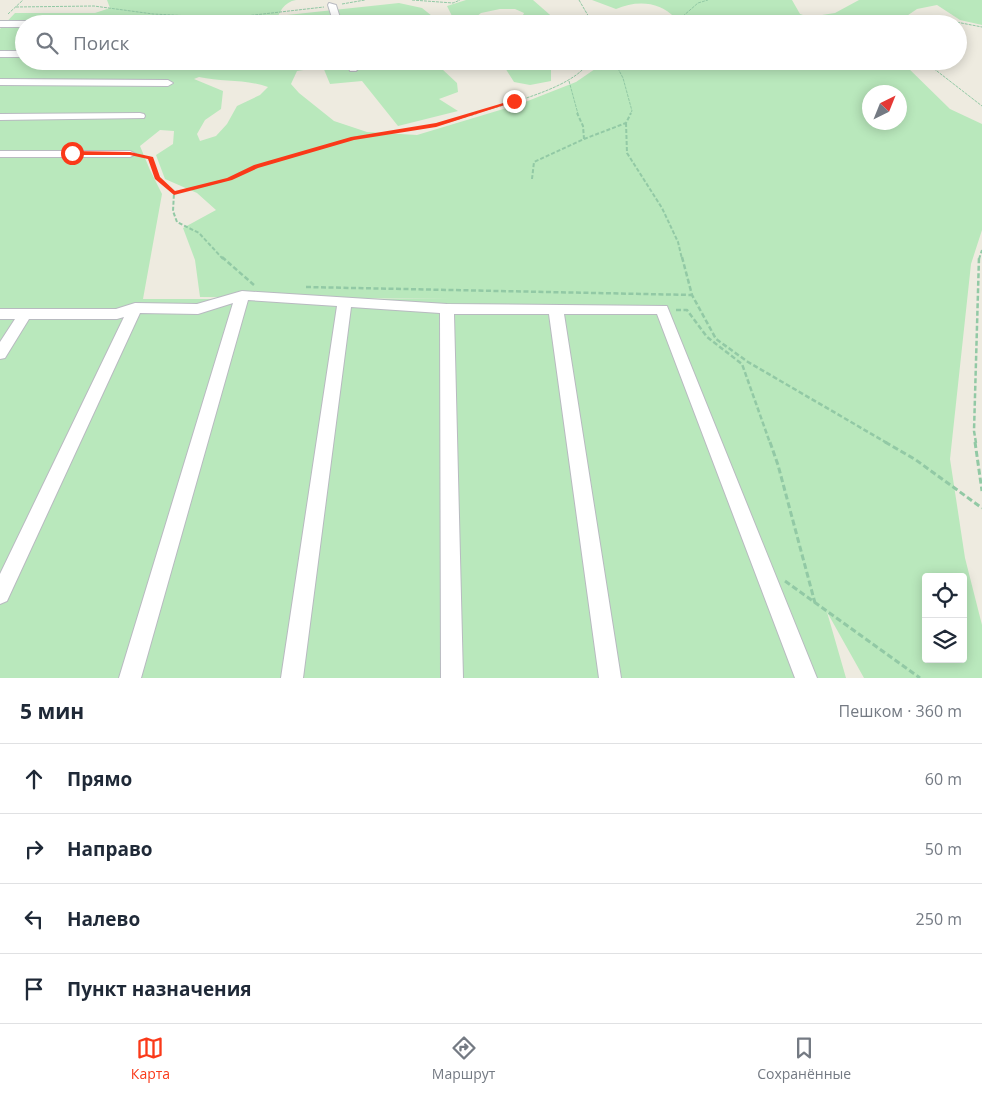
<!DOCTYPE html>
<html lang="ru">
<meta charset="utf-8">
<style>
:root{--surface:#fff;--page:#f2f2f3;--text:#1f2937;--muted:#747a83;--line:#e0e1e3;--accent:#fa3919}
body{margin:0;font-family:"Open Sans",sans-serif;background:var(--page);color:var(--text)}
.controls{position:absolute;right:15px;bottom:15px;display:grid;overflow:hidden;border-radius:5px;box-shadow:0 2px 12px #0003}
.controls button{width:45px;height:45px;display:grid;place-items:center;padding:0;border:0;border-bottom:1px solid var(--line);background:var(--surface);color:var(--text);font:25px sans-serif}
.compass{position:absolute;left:862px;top:85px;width:45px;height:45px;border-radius:50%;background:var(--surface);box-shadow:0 2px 12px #0003;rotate:43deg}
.stop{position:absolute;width:15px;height:15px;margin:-11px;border:4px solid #fa3919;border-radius:50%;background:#fff}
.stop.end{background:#fa3919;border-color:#fff;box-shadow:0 1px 5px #0008}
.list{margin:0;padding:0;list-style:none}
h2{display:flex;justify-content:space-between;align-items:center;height:65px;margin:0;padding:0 20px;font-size:21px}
h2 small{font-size:16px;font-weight:400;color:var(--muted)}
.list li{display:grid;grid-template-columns:32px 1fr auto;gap:15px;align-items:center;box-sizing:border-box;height:70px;padding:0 20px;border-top:1px solid var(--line)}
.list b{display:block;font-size:19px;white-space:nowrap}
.list em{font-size:16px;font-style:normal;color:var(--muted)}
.icon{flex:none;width:28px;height:28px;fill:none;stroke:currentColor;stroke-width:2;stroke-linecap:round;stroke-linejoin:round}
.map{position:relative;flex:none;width:982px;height:678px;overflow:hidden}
.search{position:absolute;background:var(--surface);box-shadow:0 2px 12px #0003;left:15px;right:15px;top:15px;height:55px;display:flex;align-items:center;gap:12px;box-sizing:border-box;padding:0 18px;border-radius:28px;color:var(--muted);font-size:19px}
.sheet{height:345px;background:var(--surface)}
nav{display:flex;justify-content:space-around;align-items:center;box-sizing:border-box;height:70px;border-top:1px solid var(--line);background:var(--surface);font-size:14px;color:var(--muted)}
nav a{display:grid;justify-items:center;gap:2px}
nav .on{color:var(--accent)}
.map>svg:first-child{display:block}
.green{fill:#b9e8bc;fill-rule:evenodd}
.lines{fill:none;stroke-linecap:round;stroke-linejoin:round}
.minor-casing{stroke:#b8bac0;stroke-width:2}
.path-far3{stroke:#92c9a5;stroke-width:1;stroke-dasharray:3 1;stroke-linecap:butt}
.path-far2{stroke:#92c9a5;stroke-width:2;stroke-dasharray:4 2;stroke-linecap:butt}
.path-far1{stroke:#92c9a5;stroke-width:2.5;stroke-dasharray:5 2.5;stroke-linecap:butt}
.path{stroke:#92c9a5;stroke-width:3;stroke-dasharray:6 3;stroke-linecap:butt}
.minor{fill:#fff;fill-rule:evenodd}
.route{fill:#fa3919}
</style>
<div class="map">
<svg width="982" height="678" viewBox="0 0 982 678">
<rect width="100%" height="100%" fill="#eeebe0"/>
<path class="green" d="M107 0H296C284 2 279 12 276 22L287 15 399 3 422 8 442 24H24V61H456L442 69 457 83 458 92 439 99 458 111 398 126 362 81 330 84 323 67 297 71 291 84 299 93 334 121 367 132 417 135 520 104 576 82 595 69 620 61H901L950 109 982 124V230L971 264 950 459 965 558 982 625V678H864L827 612 846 678H0V29L15 13H95L110 8ZM199 77C222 82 245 79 268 87L260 95 237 106 227 124 216 136 200 141 197 134 205 120 221 109 223 91 194 79ZM870 92H900V122H870ZM160 130 174 131 173 144 156 155 165 179 197 193 216 210 183 228 195 260 200 297 452 299H143L162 194 150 170 140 146ZM926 577H963V659H926Z
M466 0H533L557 21 564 24H519L524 13 515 9H500L481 13 471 21 473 24H456L447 6Z
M592 0H792L800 14 809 17 835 13 859 0H982V25L960 20 937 5 917 9 895 24H663L675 18C660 1 636 0 616 9Z
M503 61H578L551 70V81L530 85 514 82 502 63Z"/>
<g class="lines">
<defs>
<path id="minor" d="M329 3 336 5 342 24H334L328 5Z
M0 21H121L125 24H24V27H0Z
M0 51H24V57H0Z
M346 61H356L358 69 356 71H350Z
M0 79 168 80 173 83 168 86 0 85Z
M140 113 144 114 145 116 144 118 0 120V114Z
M0 151H130L136 154 130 157H0Z
M242 291 447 304 667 306 817 678H795L657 314H564L621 678H599L549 314H454L463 678H441L440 313 351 307 303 678H281L337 306 248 300 141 678H119L233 303 198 314 140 313 7 601 0 604V574L124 317 117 319H29L5 358 0 359V342L15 319H0V309H116L135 303 197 304Z"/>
</defs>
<use href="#minor" class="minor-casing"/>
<path class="path-far3" d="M412 0 453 3 460 0
M579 0 593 24
M342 4 365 0
M16 7 94 6 153 14 228 18 324 7
M8 14 23 0
M674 24 698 3 708 0
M929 24 956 22 982 27
M614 61 623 78 632 111 630 114
M924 61 982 106
M569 81 578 114
M473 114C502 105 576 88 589 61"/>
<path class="path-far2" d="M626 123 627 153 662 208 678 242 682 259
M584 139 626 123 631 113
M141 156 151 158 157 178 174 193
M532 179 534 162 584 139 583 126 577 113
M223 259 199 233 177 222 173 211 174 193 230 179 256 167 353 138 437 125 477 113
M979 259 982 250"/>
<path class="path-far1" d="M222 257 254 285
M682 257 692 295 716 339 748 362 887 443
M306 287 692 295
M676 310H687L707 337 742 364 770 443
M976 443 974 431 979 257"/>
<path class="path" d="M770 442 778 465 815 603
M885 442 916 460 982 508
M975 442 982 491
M785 581 920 678"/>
<use href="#minor" class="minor"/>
</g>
<path class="route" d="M513 100 517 101 436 127 354 140 258 168 232 180 174 195 155 179 148 159 130 155H72L69 153 72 151 130 152 153 157 160 177 175 191 227 178 254 165 351 137 436 123Z"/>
</svg>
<div class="controls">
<button><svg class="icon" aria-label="locate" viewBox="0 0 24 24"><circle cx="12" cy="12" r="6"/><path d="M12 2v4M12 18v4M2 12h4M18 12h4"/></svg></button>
<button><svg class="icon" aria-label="layers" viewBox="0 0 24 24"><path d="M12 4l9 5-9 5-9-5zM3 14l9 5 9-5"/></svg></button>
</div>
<svg class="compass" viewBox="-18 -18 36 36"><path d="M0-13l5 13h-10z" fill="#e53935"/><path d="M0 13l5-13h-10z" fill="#747a83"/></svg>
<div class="stop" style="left:72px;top:153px"></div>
<div class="stop end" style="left:514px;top:101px"></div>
<div class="search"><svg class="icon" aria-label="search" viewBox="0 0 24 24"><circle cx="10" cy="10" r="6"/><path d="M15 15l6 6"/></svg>Поиск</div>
</div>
<section class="sheet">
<h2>5 мин<small>Пешком · 360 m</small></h2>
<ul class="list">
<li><svg class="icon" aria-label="ahead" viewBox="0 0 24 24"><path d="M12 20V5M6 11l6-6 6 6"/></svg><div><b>Прямо</b></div><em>60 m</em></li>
<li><svg class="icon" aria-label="right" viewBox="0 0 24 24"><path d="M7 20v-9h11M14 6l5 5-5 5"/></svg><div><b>Направо</b></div><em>50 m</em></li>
<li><svg class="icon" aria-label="left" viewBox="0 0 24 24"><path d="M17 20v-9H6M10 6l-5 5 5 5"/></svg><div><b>Налево</b></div><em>250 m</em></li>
<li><svg class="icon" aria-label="arrive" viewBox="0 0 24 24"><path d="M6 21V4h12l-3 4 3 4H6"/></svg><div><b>Пункт назначения</b></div></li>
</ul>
</section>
<nav>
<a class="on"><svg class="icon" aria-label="map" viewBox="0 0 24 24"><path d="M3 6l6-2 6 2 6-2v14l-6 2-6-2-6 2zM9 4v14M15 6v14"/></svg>Карта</a>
<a><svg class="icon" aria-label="directions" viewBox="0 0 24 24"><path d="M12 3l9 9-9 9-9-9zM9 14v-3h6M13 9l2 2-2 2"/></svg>Маршрут</a>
<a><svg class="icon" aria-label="saved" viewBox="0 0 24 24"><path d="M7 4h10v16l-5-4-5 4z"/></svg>Сохранённые</a>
</nav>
